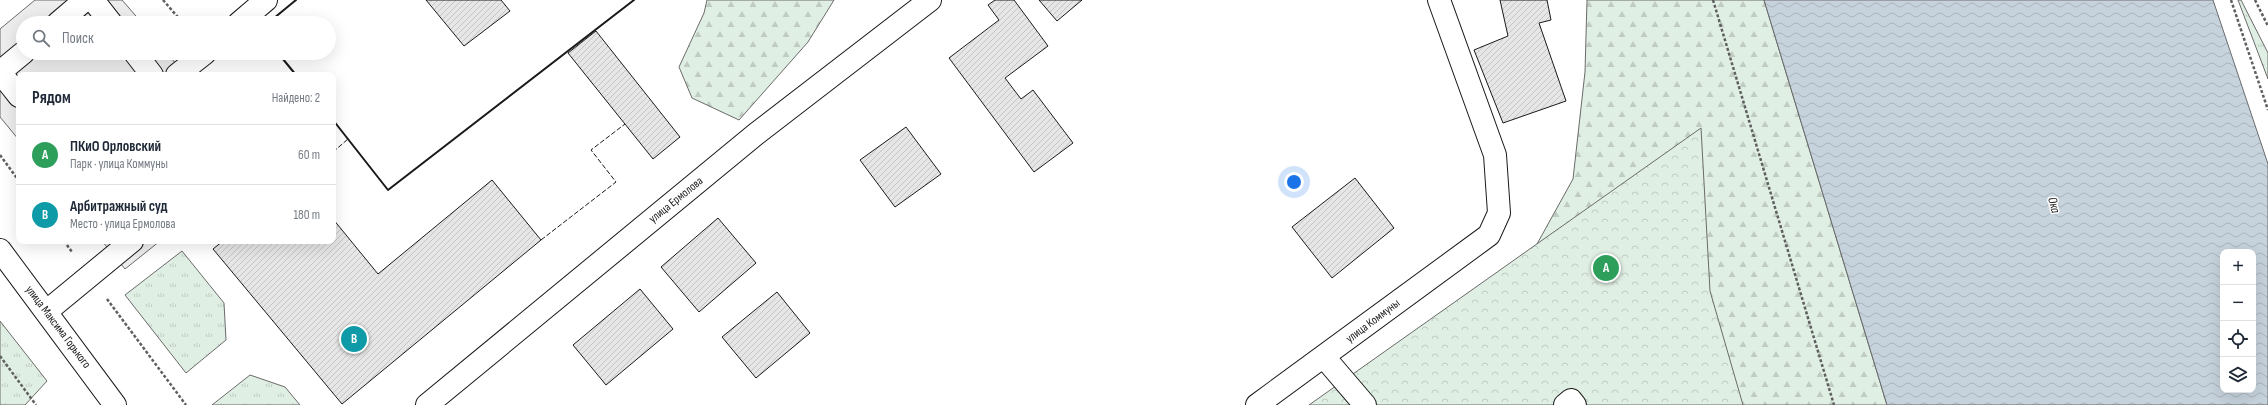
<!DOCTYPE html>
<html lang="ru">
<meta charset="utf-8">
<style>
:root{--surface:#fff;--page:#f2f2f3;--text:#1f2937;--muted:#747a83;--line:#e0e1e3;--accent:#c62828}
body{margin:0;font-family:"Sofia Sans Condensed",sans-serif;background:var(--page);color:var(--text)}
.controls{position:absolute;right:12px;bottom:12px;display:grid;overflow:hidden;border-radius:8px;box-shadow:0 4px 16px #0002}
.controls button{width:36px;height:36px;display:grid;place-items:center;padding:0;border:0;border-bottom:1px solid var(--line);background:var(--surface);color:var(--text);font:20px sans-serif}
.you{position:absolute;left:1294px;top:182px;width:14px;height:14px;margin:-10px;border:3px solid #fff;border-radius:50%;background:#1a73e8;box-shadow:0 0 0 6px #1a73e833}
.badge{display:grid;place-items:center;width:26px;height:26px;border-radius:50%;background:var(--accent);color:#fff;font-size:13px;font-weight:700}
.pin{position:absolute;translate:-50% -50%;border:2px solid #fff;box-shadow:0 1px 4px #0006}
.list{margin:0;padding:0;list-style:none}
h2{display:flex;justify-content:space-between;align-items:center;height:52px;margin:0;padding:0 16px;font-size:17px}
h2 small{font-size:13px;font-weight:400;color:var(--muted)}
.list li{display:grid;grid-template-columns:26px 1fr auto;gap:12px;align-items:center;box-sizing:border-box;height:60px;padding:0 16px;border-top:1px solid var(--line)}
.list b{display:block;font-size:15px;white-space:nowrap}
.list p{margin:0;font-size:13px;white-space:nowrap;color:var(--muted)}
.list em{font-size:13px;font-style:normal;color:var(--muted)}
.icon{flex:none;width:22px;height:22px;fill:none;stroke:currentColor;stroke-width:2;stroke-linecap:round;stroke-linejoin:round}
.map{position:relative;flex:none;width:2268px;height:405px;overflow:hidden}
.search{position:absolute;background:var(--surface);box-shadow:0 4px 16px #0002;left:16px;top:16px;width:320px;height:44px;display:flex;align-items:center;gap:10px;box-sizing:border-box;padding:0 14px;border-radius:22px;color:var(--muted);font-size:15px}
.panel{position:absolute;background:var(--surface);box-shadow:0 4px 16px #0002;left:16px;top:72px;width:320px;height:172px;border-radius:8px}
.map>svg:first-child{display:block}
.grass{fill:url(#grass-tufts);stroke:#6a6a6a}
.forest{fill:url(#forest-firs);stroke:#6a6a6a}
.park{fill:url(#park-crowns);stroke:#6a6a6a}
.parking{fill:#ededed;stroke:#6a6a6a}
.water{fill:url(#water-waves);stroke:#6a6a6a;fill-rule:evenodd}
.building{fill:url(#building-hatch);stroke:#1a1a1a}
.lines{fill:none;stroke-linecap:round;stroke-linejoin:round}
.minor-casing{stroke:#1a1a1a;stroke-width:24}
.major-casing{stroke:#1a1a1a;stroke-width:24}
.path{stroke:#5f5f5f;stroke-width:2.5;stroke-dasharray:3 2;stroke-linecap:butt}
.minor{stroke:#fff;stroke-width:22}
.major{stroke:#fff;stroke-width:22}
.fence{stroke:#1a1a1a;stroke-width:1;stroke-dasharray:5 2;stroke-linecap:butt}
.wall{stroke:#1a1a1a;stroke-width:2}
.labels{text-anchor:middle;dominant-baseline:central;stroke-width:3;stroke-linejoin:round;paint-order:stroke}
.street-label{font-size:12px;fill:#1a1a1a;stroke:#fff}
.water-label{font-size:13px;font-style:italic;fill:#1a1a1a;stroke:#fff}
</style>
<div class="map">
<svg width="2268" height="405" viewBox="0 0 2268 405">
<defs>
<pattern id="grass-tufts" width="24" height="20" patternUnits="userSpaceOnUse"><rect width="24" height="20" fill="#e0efe3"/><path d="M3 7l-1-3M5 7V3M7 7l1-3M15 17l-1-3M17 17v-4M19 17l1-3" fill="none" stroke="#c0ccc2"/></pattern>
<pattern id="forest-firs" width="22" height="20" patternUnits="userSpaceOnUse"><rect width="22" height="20" fill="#e0efe3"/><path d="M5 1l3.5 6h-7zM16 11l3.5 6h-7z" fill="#c0ccc2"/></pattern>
<pattern id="park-crowns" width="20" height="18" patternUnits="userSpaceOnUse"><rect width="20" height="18" fill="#e0efe3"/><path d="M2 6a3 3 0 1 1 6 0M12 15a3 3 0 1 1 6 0" fill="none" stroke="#c0ccc2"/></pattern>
<pattern id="water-waves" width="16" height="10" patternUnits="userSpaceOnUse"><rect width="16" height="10" fill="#c6d2dc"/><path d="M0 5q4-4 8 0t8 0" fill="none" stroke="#aab4bc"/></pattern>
<pattern id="building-hatch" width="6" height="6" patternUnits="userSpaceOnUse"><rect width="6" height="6" fill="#e6e6e6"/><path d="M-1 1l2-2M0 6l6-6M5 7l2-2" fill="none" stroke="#c5c5c5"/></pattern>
</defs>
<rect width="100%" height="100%" fill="#fff"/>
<path class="grass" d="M2238 0H2241L2268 53V79Z
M182 251 224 303 226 340 186 373 125 295Z
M0 321 47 381 25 405H0Z
M250 375 285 387 300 405H212Z"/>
<path class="forest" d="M707 0H834L808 42 739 120 692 98 679 67 704 13Z
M1587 0H1764L1887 405H1601L1537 244 1573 179 1585 72Z"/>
<path class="park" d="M1701 128 1710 291 1743 405H1309Z"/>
<path class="parking" d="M35 0H122L142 23H23V53H167L185 75H19V140L0 117V29Z
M102 241H160L125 269Z"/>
<path class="water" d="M1764 0H2213L2268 164V405H1887ZM2223 252H2253V390H2223Z"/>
<path class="building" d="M426 0H501L510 11 464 46Z
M995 0H1014L1048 46 1005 78 1021 99 1033 90 1073 143 1034 172 949 58 999 20 988 5Z
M1039 0H1082L1057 21Z
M1500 0H1547L1551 20 1539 23 1566 101 1503 123 1474 50 1508 36Z
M596 31 680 137 653 159 568 53Z
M906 127 941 174 895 207 860 160Z
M1355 178 1394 228 1332 278 1292 227Z
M492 180 541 240 342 404 213 249 223 241H333V219L378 274Z
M718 218 756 263 699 312 661 267Z
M640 289 673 329 606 385 573 345Z
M777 292 810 333 756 378 722 337Z"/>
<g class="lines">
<defs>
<path id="minor" d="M93 0 111 23
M58 23 85 0
M239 23 266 0
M135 53 152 75
M0 72 19 96
M0 72 23 53
M177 75 205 53
M47 311 132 241
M1324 357 1365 405
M427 405 756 134 930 0
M1257 405 1489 235 1499 213 1495 155 1439 0
M1565 405 1571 400 1575 405"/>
<path id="major" d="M0 250 115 405"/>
</defs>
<use href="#minor" class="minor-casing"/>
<use href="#major" class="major-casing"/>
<path class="path" d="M163 0 183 23
M1713 0 1834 405
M2231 0 2268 110
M2255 0 2268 26
M0 155 19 181
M64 241 72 252
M107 299 186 405
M0 356 36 405"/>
<use href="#minor" class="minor"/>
<use href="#major" class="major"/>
<path class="fence" d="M333 152 348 139
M541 240 616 182 591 150 625 124"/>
<path class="wall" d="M268 23 296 0
M278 53 296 75
M333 120 388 190 634 0"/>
</g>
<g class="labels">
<g class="street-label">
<text transform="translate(676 200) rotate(-39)">улица Ермолова</text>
<text transform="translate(1373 321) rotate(-37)">улица Коммуны</text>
<text transform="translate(58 327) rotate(53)">улица Максима Горького</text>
</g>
<g class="water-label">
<text transform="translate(2054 205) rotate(75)">Ока</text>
</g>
</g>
</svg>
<div class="controls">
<button>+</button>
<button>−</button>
<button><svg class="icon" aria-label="locate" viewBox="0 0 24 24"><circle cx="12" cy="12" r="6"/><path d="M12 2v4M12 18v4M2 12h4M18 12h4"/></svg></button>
<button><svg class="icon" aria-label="layers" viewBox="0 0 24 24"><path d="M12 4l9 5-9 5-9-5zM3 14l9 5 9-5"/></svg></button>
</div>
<div class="you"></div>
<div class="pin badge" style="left:1606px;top:268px;background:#2e9e5b">A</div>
<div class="pin badge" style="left:354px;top:339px;background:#0f9aa8">B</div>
<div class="search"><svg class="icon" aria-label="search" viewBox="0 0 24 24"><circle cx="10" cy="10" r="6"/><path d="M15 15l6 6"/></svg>Поиск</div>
<section class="panel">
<h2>Рядом<small>Найдено: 2</small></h2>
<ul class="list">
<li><span class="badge" style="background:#2e9e5b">A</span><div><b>ПКиО Орловский</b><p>Парк · улица Коммуны</p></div><em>60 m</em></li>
<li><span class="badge" style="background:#0f9aa8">B</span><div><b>Арбитражный суд</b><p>Место · улица Ермолова</p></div><em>180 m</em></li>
</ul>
</section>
</div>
